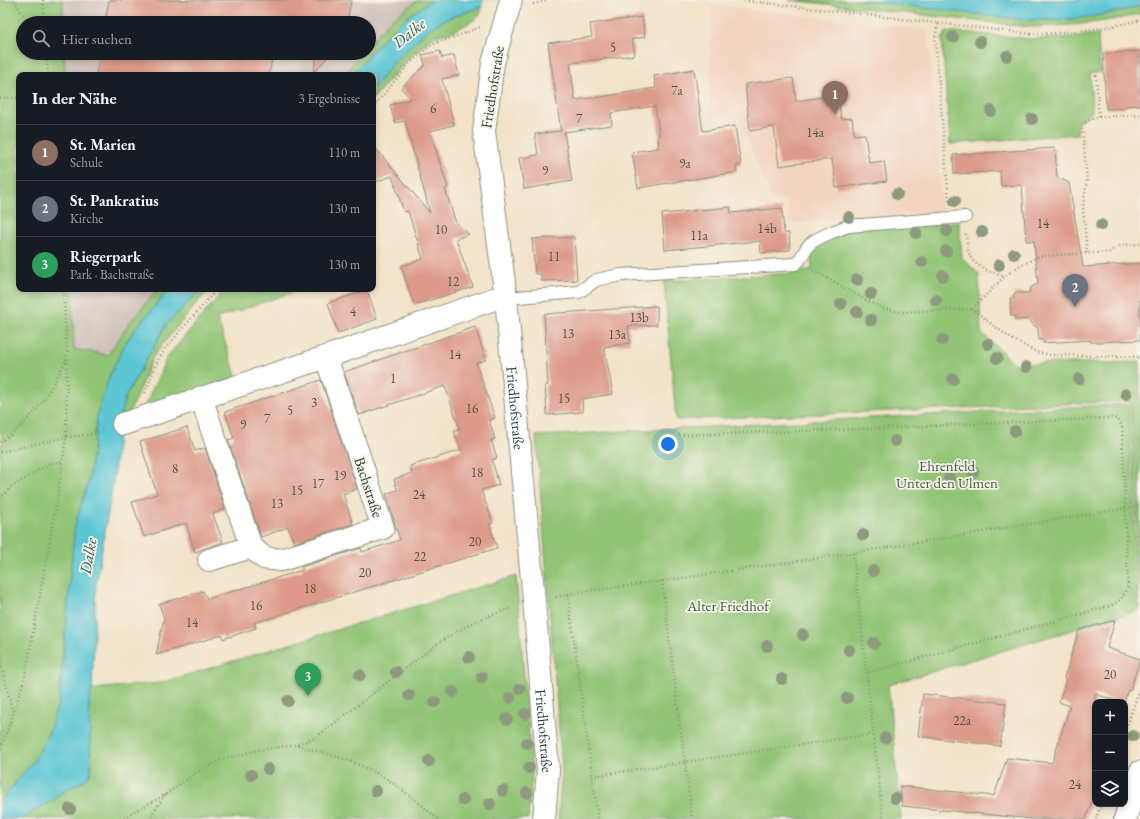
<!DOCTYPE html>
<html lang="de">
<meta charset="utf-8">
<style>
:root{--surface:#171b24;--page:#242831;--text:#f1f3f6;--muted:#9ea1a6;--line:#363941;--accent:#ea580c}
body{margin:0;font-family:"EB Garamond",serif;background:var(--page);color:var(--text)}
.controls{position:absolute;right:12px;bottom:12px;display:grid;overflow:hidden;border-radius:8px;box-shadow:0 2px 6px #0003}
.controls button{width:36px;height:36px;display:grid;place-items:center;padding:0;border:0;border-bottom:1px solid var(--line);background:var(--surface);color:var(--text);font:20px sans-serif}
.you{position:absolute;left:668px;top:444px;width:14px;height:14px;margin:-10px;border:3px solid #fff;border-radius:50%;background:#1a73e8;box-shadow:0 0 0 6px #1a73e833}
.badge{display:grid;place-items:center;width:26px;height:26px;border-radius:50%;background:var(--accent);color:#fff;font-size:13px;font-weight:700}
.pin{position:absolute;translate:-50% -33px;filter:drop-shadow(0 1px 2px #0008)}
.pin::after{content:'';position:absolute;top:21px;width:14px;height:12px;background:inherit;clip-path:polygon(0 0,100% 0,50% 100%)}
.list{margin:0;padding:0;list-style:none}
h2{display:flex;justify-content:space-between;align-items:center;height:52px;margin:0;padding:0 16px;font-size:17px}
h2 small{font-size:13px;font-weight:400;color:var(--muted)}
.list li{display:grid;grid-template-columns:26px 1fr auto;gap:12px;align-items:center;box-sizing:border-box;height:56px;padding:0 16px;border-top:1px solid var(--line)}
.list b{display:block;font-size:15px;white-space:nowrap}
.list p{margin:0;font-size:13px;white-space:nowrap;color:var(--muted)}
.list em{font-size:13px;font-style:normal;color:var(--muted)}
.icon{flex:none;width:22px;height:22px;fill:none;stroke:currentColor;stroke-width:2;stroke-linecap:round;stroke-linejoin:round}
.map{position:relative;flex:none;width:1140px;height:819px;overflow:hidden}
.search{position:absolute;background:var(--surface);box-shadow:0 2px 6px #0003;left:16px;top:16px;width:360px;height:44px;display:flex;align-items:center;gap:10px;box-sizing:border-box;padding:0 14px;border-radius:22px;color:var(--muted);font-size:15px}
.panel{position:absolute;background:var(--surface);box-shadow:0 2px 6px #0003;left:16px;top:72px;width:360px;height:220px;border-radius:8px}
.map>svg:first-child{display:block}
.built{fill:#f3d4bf}
.industrial{fill:#cfc0bb}
.green{fill:#91c475;stroke:#588054}
.water{fill:#5bc6d5;stroke:#3d8284}
.pier{fill:#f2e2c8}
.building{fill:#dd9a8a}
.lines{fill:none;stroke-linecap:round;stroke-linejoin:round}
.service-casing{stroke:#88907e;stroke-width:14}
.minor-casing{stroke:#88907e;stroke-width:24}
.tertiary-casing{stroke:#88907e;stroke-width:24}
.path{stroke:#88907e;stroke-width:2.5;stroke-dasharray:1 3;stroke-linecap:butt}
.service{stroke:#fff;stroke-width:12}
.minor{stroke:#fff;stroke-width:22}
.tertiary{stroke:#fff;stroke-width:22}
.tree{fill:#8e9a7f}
.labels{text-anchor:middle;dominant-baseline:central;stroke-width:3.5;stroke-linejoin:round;paint-order:stroke}
.number-label{font-size:13px;fill:#4e544a}
.street-label{font-size:15px;fill:#1f3d34;stroke:#f7f3e8}
.park-label{font-size:15px;fill:#3c5f44;stroke:#f7f3e8}
.water-label{font-size:16px;font-style:italic;fill:#2e5f5c;stroke:#f7f3e8}
</style>
<div class="map">
<svg width="1140" height="819" viewBox="0 0 1140 819">
<rect width="100%" height="100%" fill="#f7f3e8"/>
<filter id="ink" filterUnits="userSpaceOnUse"><feTurbulence type="fractalNoise" baseFrequency=".025" numOctaves="2"/><feDisplacementMap in="SourceGraphic" scale="8" xChannelSelector="R" yChannelSelector="G"/><feConvolveMatrix kernelMatrix="1 2 1 2 8 2 1 2 1" color-interpolation-filters="sRGB"/></filter>
<filter id="wash" filterUnits="userSpaceOnUse"><feTurbulence type="fractalNoise" baseFrequency=".012" numOctaves="4" result="noise"/><feDisplacementMap in="SourceGraphic" scale="16" xChannelSelector="R" yChannelSelector="G"/><feGaussianBlur stdDeviation="0.9" result="paint"/><feColorMatrix in="noise" values="0 0 0 0 0 0 0 0 0 0 0 0 0 0 0 0 0 1.4 0 .05"/><feComposite in="paint" operator="in"/></filter>
<g filter="url(#wash)">
<rect width="100%" height="100%" fill="#f2e2c8"/>
<path class="built" d="M711 5 928 30 942 211 789 224 787 200 772 201 736 111 710 117Z"/>
<path class="industrial" d="M63 0H418L388 22 369 44V23H63Z
M64 53H362L343 75H65Z
M72 289H158L130 322 108 355 74 349Z"/>
<path class="green" d="M0 0H63V23H23V53H64L65 75H19V289H72L74 349 108 355 130 322 158 289H169L141 322 126 342 110 375 97 417 89 480 75 525 59 702 49 732 35 759 0 802V444L3 443 0 430Z
M418 0H432C420 8 407 16 397 26 380 41 367 58 352 75H343L362 53H369V44L388 22Z
M789 0H859L1051 21 1080 18 1140 6V14C1104 23 1067 26 1030 27Z
M482 7 480 15 471 22 454 31 433 37 423 45 406 61 373 99V88L396 60 428 29 448 18Z
M947 31 1031 39 1061 38 1098 34 1100 72 1090 74 1092 112 1078 121 1077 134 950 144 942 39Z
M959 222 962 258 979 274 981 333 996 346 1015 364 1140 362V586L1130 401 676 420 664 281 794 273 812 269 811 252C824 241 839 234 855 229Z
M199 289H209L162 345 153 357 128 416 120 418 125 397 166 325 197 293Z
M225 289H302L217 318 237 378 143 410 167 357Z
M1128 404 1139 610 888 685 901 819H558L562 770 536 436Z
M516 576 532 774 528 819H23L30 814 54 799 65 790 85 780 89 704 92 689 160 683Z"/>
<path class="water" d="M432 0H501L448 18 428 29 396 60 373 88V75H352C367 58 380 41 397 26 407 16 420 8 432 0Z
M859 0H1140V6C1102 17 1064 21 1025 20Z
M169 289H199L197 293 166 325 125 397 120 418 113 483 96 584 92 689 89 704 91 773 85 780 65 790 54 799 30 814 23 819H0V802L35 759 49 732 59 702 75 525 89 480 97 417 104 391 110 375 126 342 141 322Z"/>
<path class="pier" d="M484 0H503L502 2 482 9Z"/>
<g id="blocks">
<path class="building" d="M109 0H351L347 23H105Z
M642 17 645 37 632 39 635 55 570 63 575 100 600 97 656 88 654 76 694 69 703 131 735 126 741 165 736 166 737 172 638 188 632 152 658 148 659 132 655 106 611 113 612 125 564 132 572 181 524 189 519 158 538 155 535 134 561 131 548 43 592 37 590 24Z
M440 51 442 58 454 55 459 75 442 79 454 125 430 131 448 188 445 189 456 223 469 234 456 239 473 287 414 305 401 266 423 259 408 211 404 212 392 176 373 183V145L430 213 405 121 395 123 390 105 411 99 401 88 425 65 422 55Z
M1140 51V105L1125 106V108L1106 109 1103 54Z
M100 53H273L269 75H96Z
M317 53H331L313 74Z
M793 78 796 101 838 95 841 119 852 118 854 135 865 134 869 163 884 161 887 181 836 188 832 159 779 166 774 127 750 131 745 84Z
M1055 148 1057 177 1069 183 1083 267 1140 263V340L1102 342H1090V340L1043 343V339L1039 340 1038 328 1033 325 1029 319 1015 320V316H1011L1010 298H1014V293H1029L1031 287 1038 284 1034 241H1026L1022 185 1001 186 1000 171 954 174 953 155Z
M730 207 731 213 782 208 784 233H789L790 250 761 253 760 241 665 250 662 214Z
M574 237 577 280 541 281V274H535L532 239Z
M367 290 377 319 338 333 328 303Z
M657 306V325L628 326 630 343 604 347 613 394 582 399 583 412 547 415 545 385H548L544 314Z
M475 327 486 360 476 363 495 418 489 420 495 439 491 440 497 458 492 460 499 485 481 490 493 523 489 524 497 548 254 623 256 628 223 639 222 635 156 655 164 618 159 604 203 591 207 599 303 570 301 567 361 548 362 552 400 540 386 494 397 490 394 479 412 473 410 466 461 450 454 431 460 430 445 386 359 415 344 372Z
M321 380 357 489 343 494 353 524 294 543 288 527 261 537 228 440 234 438 225 412Z
M187 427 195 451 205 448 225 509 213 514 223 542 195 552 186 523 144 537 132 502 157 494 140 442Z
M1115 620 1107 648 1140 659 1130 691 1128 690 1124 702H1120L1095 694V792L1086 819H1032L902 806 900 786 994 796 1007 758 1052 763 1070 706 1059 702 1066 679 1064 678 1079 630Z
M923 694 1006 703 1000 746 918 736Z"/>
</g>
</g>
<g filter="url(#ink)">
<use href="#blocks" fill-opacity="0" stroke="#88907e" stroke-width="1"/>
<g class="lines">
<defs>
<path id="service" d="M506 298 579 292 596 280 621 275 795 264C802 260 803 252 808 246 813 239 839 229 848 226L965 217"/>
<g id="minor">
<path id="s1" d="M511 0 493 63 484 131 506 298 534 601 548 770 544 819"/>
<path d="M201 397 251 547 264 558 281 560 383 528 326 357"/>
<path d="M123 424 326 357 494 299 506 298"/>
<path d="M209 560 251 547"/>
</g>
<path id="tertiary" d="M1125 819 1140 772"/>
</defs>
<use href="#service" class="service-casing"/>
<use href="#minor" class="minor-casing"/>
<use href="#tertiary" class="tertiary-casing"/>
<path class="path" d="M15 0 21 12 29 23
M43 0 44 23
M740 0 1031 34C1068 33 1104 29 1140 20
M533 4 547 0
M938 24 935 38 949 201
M46 53 48 75
M0 98H19
M373 107 409 64 427 48 435 43 455 37 480 27
M1099 117 1140 115
M966 234C967 241 967 249 970 256 975 267 994 274 1004 276
M1087 253 1083 206 1087 181 1082 127C1087 121 1091 118 1099 117L1096 75
M813 270 864 299 882 308 901 312 972 309 1010 338 1036 352 1051 355 1140 357
M972 309 1005 276 1019 266 1040 256 1109 252 1121 245 1140 244
M145 393 158 360 165 349 217 289
M679 435 859 429 1111 418 1117 419 1122 426 1128 586C1123 597 1121 601 1110 606L867 673
M0 442C17 432 36 412 47 395 54 383 60 371 67 359
M0 452 66 437 91 434 103 430
M0 499 11 487 49 464 62 462
M853 553 883 819
M662 581 692 819
M568 595 598 819
M556 597 580 592 662 581 853 553 1140 506
M0 660 13 713
M1125 732 1140 687
M297 745C324 753 353 760 378 774 400 786 419 803 438 819
M0 748 3 743 13 714 25 677 57 501 66 437 67 349 63 289
M592 776 873 734
M120 819 165 795 196 773 220 760 258 750 296 745 315 738 441 641 477 620 512 608
M149 819 165 795
M1096 819 1101 804"/>
<use href="#service" class="service"/>
<use href="#minor" class="minor"/>
<use href="#tertiary" class="tertiary"/>
</g>
<g class="tree">
<circle cx="953" cy="37" r="6"/>
<circle cx="980" cy="42" r="6"/>
<circle cx="1007" cy="56" r="6"/>
<circle cx="991" cy="111" r="6"/>
<circle cx="1032" cy="119" r="6"/>
<circle cx="897" cy="194" r="6"/>
<circle cx="955" cy="201" r="6"/>
<circle cx="849" cy="217" r="6"/>
<circle cx="1101" cy="225" r="6"/>
<circle cx="947" cy="231" r="6"/>
<circle cx="982" cy="232" r="6"/>
<circle cx="916" cy="233" r="6"/>
<circle cx="946" cy="251" r="6"/>
<circle cx="1014" cy="254" r="6"/>
<circle cx="922" cy="262" r="6"/>
<circle cx="999" cy="265" r="6"/>
<circle cx="943" cy="276" r="6"/>
<circle cx="857" cy="280" r="6"/>
<circle cx="871" cy="294" r="6"/>
<circle cx="936" cy="300" r="6"/>
<circle cx="841" cy="304" r="6"/>
<circle cx="857" cy="312" r="6"/>
<circle cx="871" cy="320" r="6"/>
<circle cx="942" cy="340" r="6"/>
<circle cx="988" cy="344" r="6"/>
<circle cx="997" cy="358" r="6"/>
<circle cx="1026" cy="367" r="6"/>
<circle cx="953" cy="379" r="6"/>
<circle cx="1079" cy="379" r="6"/>
<circle cx="1126" cy="394" r="6"/>
<circle cx="1015" cy="431" r="6"/>
<circle cx="895" cy="441" r="6"/>
<circle cx="973" cy="472" r="6"/>
<circle cx="949" cy="478" r="6"/>
<circle cx="863" cy="535" r="6"/>
<circle cx="873" cy="571" r="6"/>
<circle cx="803" cy="635" r="6"/>
<circle cx="874" cy="643" r="6"/>
<circle cx="767" cy="646" r="6"/>
<circle cx="849" cy="650" r="6"/>
<circle cx="469" cy="657" r="6"/>
<circle cx="396" cy="672" r="6"/>
<circle cx="360" cy="675" r="6"/>
<circle cx="482" cy="677" r="6"/>
<circle cx="782" cy="679" r="6"/>
<circle cx="520" cy="689" r="6"/>
<circle cx="453" cy="692" r="6"/>
<circle cx="409" cy="695" r="6"/>
<circle cx="510" cy="698" r="6"/>
<circle cx="847" cy="698" r="6"/>
<circle cx="288" cy="701" r="6"/>
<circle cx="435" cy="702" r="6"/>
<circle cx="525" cy="714" r="6"/>
<circle cx="507" cy="719" r="6"/>
<circle cx="1133" cy="736" r="6"/>
<circle cx="885" cy="738" r="6"/>
<circle cx="527" cy="743" r="6"/>
<circle cx="429" cy="761" r="6"/>
<circle cx="529" cy="768" r="6"/>
<circle cx="268" cy="769" r="6"/>
<circle cx="251" cy="775" r="6"/>
<circle cx="376" cy="791" r="6"/>
<circle cx="503" cy="791" r="6"/>
<circle cx="527" cy="793" r="6"/>
<circle cx="895" cy="798" r="6"/>
<circle cx="463" cy="800" r="6"/>
<circle cx="490" cy="804" r="6"/>
<circle cx="70" cy="809" r="6"/>
</g>
</g>
<g class="labels">
<g class="number-label">
<text x="613" y="47">5</text>
<text x="677" y="90">7a</text>
<text x="433" y="108">6</text>
<text x="579" y="118">7</text>
<text x="815" y="132">14a</text>
<text x="685" y="163">9a</text>
<text x="545" y="170">9</text>
<text x="1043" y="223">14</text>
<text x="767" y="228">14b</text>
<text x="441" y="229">10</text>
<text x="699" y="235">11a</text>
<text x="554" y="256">11</text>
<text x="453" y="281">12</text>
<text x="353" y="311">4</text>
<text x="639" y="317">13b</text>
<text x="568" y="333">13</text>
<text x="617" y="334">13a</text>
<text x="455" y="354">14</text>
<text x="393" y="378">1</text>
<text x="564" y="398">15</text>
<text x="314" y="402">3</text>
<text x="472" y="408">16</text>
<text x="290" y="410">5</text>
<text x="267" y="418">7</text>
<text x="243" y="424">9</text>
<text x="175" y="468">8</text>
<text x="477" y="472">18</text>
<text x="340" y="475">19</text>
<text x="318" y="483">17</text>
<text x="297" y="490">15</text>
<text x="419" y="494">24</text>
<text x="277" y="503">13</text>
<text x="475" y="541">20</text>
<text x="420" y="556">22</text>
<text x="365" y="572">20</text>
<text x="310" y="588">18</text>
<text x="256" y="605">16</text>
<text x="192" y="622">14</text>
<text x="1110" y="674">20</text>
<text x="962" y="720">22a</text>
<text x="1075" y="784">24</text>
</g>
<g class="street-label">
<text transform="translate(492 87) rotate(-81)">Friedhofstraße</text>
<text stroke="none"><textPath href="#s1" startOffset="413">Friedhofstraße</textPath></text>
<text transform="translate(369 487) rotate(72)">Bachstraße</text>
<text stroke="none"><textPath href="#s1" startOffset="737">Friedhofstraße</textPath></text>
</g>
<g class="park-label">
<text x="947" y="465">Ehrenfeld<tspan x="947" dy="17">Unter den Ulmen</tspan></text>
<text x="728" y="605">Alter Friedhof</text>
</g>
<g class="water-label">
<text transform="translate(409 33) rotate(-39)">Dalke</text>
<text transform="translate(88 556) rotate(-80)">Dalke</text>
</g>
</g>
</svg>
<div class="controls">
<button>+</button>
<button>−</button>
<button><svg class="icon" aria-label="layers" viewBox="0 0 24 24"><path d="M12 4l9 5-9 5-9-5zM3 14l9 5 9-5"/></svg></button>
</div>
<div class="you"></div>
<div class="pin badge" style="left:835px;top:114px;background:#8d6e63">1</div>
<div class="pin badge" style="left:1075px;top:307px;background:#6b7280">2</div>
<div class="pin badge" style="left:308px;top:696px;background:#2e9e5b">3</div>
<div class="search"><svg class="icon" aria-label="search" viewBox="0 0 24 24"><circle cx="10" cy="10" r="6"/><path d="M15 15l6 6"/></svg>Hier suchen</div>
<section class="panel">
<h2>In der Nähe<small>3 Ergebnisse</small></h2>
<ul class="list">
<li><span class="badge" style="background:#8d6e63">1</span><div><b>St. Marien</b><p>Schule</p></div><em>110 m</em></li>
<li><span class="badge" style="background:#6b7280">2</span><div><b>St. Pankratius</b><p>Kirche</p></div><em>130 m</em></li>
<li><span class="badge" style="background:#2e9e5b">3</span><div><b>Riegerpark</b><p>Park · Bachstraße</p></div><em>130 m</em></li>
</ul>
</section>
</div>
